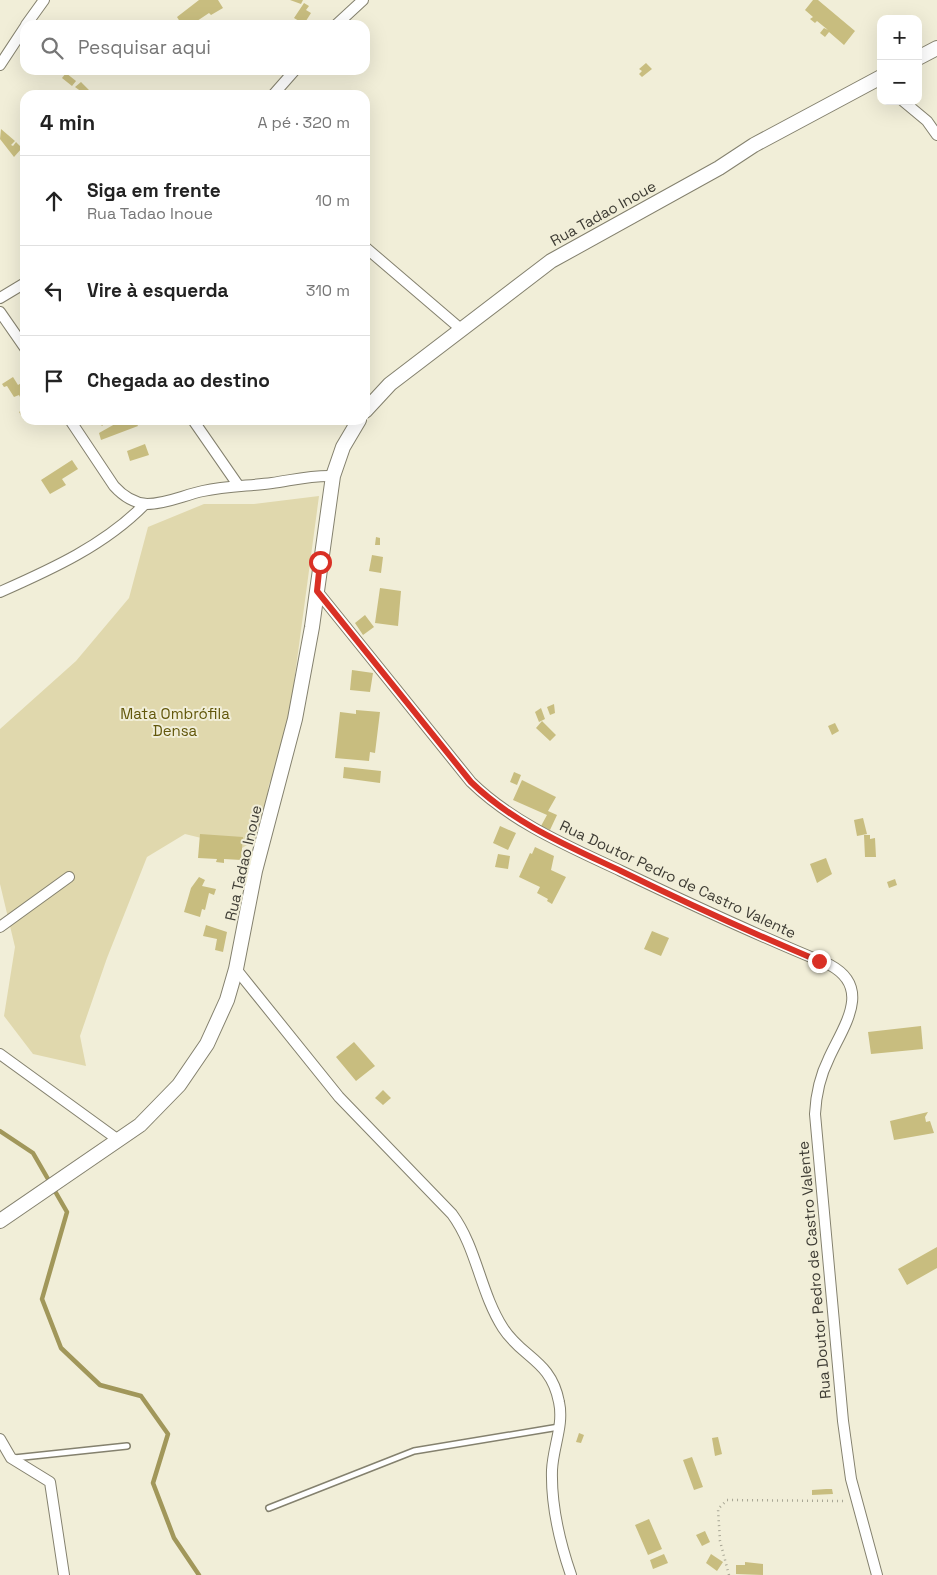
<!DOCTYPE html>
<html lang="pt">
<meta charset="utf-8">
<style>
:root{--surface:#fff;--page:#f2f2f2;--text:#222;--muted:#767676;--line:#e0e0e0}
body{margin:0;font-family:"Space Grotesk",sans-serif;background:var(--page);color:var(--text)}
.controls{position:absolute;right:15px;top:15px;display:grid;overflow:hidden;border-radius:10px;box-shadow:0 5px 20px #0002}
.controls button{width:45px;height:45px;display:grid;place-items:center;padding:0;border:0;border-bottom:1px solid var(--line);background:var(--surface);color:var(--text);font:25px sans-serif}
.stop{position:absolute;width:15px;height:15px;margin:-11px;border:4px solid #d93025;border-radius:50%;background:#fff}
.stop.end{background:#d93025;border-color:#fff;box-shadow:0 1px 5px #0008}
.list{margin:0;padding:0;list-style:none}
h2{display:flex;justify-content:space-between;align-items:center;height:65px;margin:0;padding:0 20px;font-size:21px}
h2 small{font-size:16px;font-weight:400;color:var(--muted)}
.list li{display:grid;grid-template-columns:32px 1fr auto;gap:15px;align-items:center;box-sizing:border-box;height:90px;padding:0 20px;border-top:1px solid var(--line)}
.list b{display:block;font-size:19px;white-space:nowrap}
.list p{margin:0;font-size:16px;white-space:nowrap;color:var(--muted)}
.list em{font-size:16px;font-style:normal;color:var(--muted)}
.icon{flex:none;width:28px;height:28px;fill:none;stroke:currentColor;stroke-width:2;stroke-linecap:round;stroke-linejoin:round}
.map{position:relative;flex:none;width:937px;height:1575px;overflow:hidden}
.search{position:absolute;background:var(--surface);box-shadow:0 5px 20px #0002;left:20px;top:20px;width:350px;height:55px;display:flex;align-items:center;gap:12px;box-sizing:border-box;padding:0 18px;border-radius:15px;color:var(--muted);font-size:19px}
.panel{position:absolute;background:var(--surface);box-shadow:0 5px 20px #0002;left:20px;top:90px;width:350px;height:335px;border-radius:15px}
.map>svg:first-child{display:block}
.green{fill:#e0d8ad}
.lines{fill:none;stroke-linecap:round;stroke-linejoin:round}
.stream{stroke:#a1975a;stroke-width:4.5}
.building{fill:#c8bd7f}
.service-casing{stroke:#84816e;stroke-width:8}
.minor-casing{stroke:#84816e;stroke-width:12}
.tertiary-casing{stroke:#84816e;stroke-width:16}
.path{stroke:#a8a695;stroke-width:2.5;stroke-dasharray:1 4;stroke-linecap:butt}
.service{stroke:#fff;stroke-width:5}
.minor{stroke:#fff;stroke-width:10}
.tertiary{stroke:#fff;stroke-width:14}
.route{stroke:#d93025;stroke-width:6}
.labels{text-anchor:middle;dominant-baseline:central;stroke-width:4;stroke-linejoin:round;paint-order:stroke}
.street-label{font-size:15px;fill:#3e3c34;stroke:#f1eed8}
.park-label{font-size:15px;fill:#62570b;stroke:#f1eed8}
</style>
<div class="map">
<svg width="937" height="1575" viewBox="0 0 937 1575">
<rect width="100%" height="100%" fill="#f1eed8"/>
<path class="green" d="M319 496 284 757 269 784 261 837 242 848 185 834 147 857 107 958 80 1036 86 1066 33 1054 4 1016 15 947 0 884V729L76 661 129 598 148 527 204 504H254Z"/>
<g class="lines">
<path class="stream" d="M0 1131 33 1153 67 1212 42 1299 61 1348 100 1385 141 1396 168 1434 153 1483 174 1538 199 1575"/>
</g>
<path class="building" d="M199 0H218L223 8 211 15 209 13 191 25H182L177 17Z
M290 0H303L301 4Z
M813 0H818L855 31 844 45 829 32 825 37 820 33 824 28 828 30 817 21 815 23 810 19 813 17 805 10Z
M304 3 309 6 306 10 311 13 304 24 294 18Z
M646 63 652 69 642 77 639 74 642 71 639 69Z
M66 73 76 81 72 86 62 78Z
M81 82 90 91 86 95 75 87Z
M1 129 15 141 11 145 13 146 16 142 22 148 14 157 0 139Z
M13 377 18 385 25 381V399L23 395 20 397 19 395 14 397 7 386 4 387 2 384Z
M25 408V419L24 420 19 412Z
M97 420H108L102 426Z
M122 420H135L138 426 101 440 99 433Z
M145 444 149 455 130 461 127 451Z
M72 460 78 469 62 479 66 485 50 494 41 480Z
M376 537 380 538V545H375Z
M372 555 383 557 381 573 369 571Z
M380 588 401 591 398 626 375 623Z
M365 615 374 627 363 635 355 623Z
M352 670 373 673 370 692 350 690Z
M554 704 555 713 550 715 547 707Z
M541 708 545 719 539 722 535 712Z
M356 710 380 712 375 753 370 752 369 761 335 758 340 712 356 714Z
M542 721 556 735 550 741 536 728Z
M835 723 839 731 832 735 828 726Z
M344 767 381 771 380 783 343 778Z
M514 772 521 775 517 785 510 782Z
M522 780 556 797 548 811 557 815 550 830 541 826 547 815 513 800Z
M863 818 867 834 857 836 854 820Z
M500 826 516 833 508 850 493 843Z
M200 834 243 837 241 860 224 859V863L216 862 217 859 198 858Z
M864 835H870V839L875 838 876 857H865Z
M535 847 554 856 551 870 566 877 552 904 547 901 548 899 537 893 540 887 519 877 530 853 532 854Z
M498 854 510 856 508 869 495 867Z
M826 858 832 874 817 883 810 864Z
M199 877 205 880 202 886 216 889 214 895 209 893 205 910 202 909 200 917 184 912 191 888Z
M895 879 897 885 889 888 887 882Z
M206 925 227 932 223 952 215 950 217 939 203 936Z
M652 931 669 938 661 956 644 949Z
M921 1026 923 1049 871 1054 868 1032Z
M354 1042 375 1066 356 1081 336 1057Z
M383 1090 391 1098 383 1105 375 1098Z
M928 1112 925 1117 926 1122 930 1121 934 1133 894 1140 890 1121Z
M937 1247V1268L907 1285 898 1269Z
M579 1433 584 1435 581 1443 576 1442Z
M718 1437 722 1454 715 1456 712 1438Z
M692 1457 703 1487 694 1490 683 1460Z
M826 1489H832L833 1494 812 1495V1490Z
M649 1519 662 1549 648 1555 635 1525Z
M705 1531 710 1542 702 1546 696 1535Z
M664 1554 668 1563 653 1569 650 1560Z
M711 1554 723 1562 717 1571 706 1563Z
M745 1562 763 1564V1575L736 1574V1565H745Z"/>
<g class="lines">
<defs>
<path id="service" d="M14 1458 127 1446
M269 1508 414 1451 559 1427"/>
<path id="minor" d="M26 25 44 0
M336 25 363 0
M0 65 25 27
M273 95 295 70
M903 101 927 121 937 135
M365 247 462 330
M0 298 25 283
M0 312 25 348
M70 420 114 486C123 496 133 503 147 504 166 504 184 495 203 491 226 486 249 486 272 483 293 480 312 475 333 476
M193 420 238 485
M317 591 471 782C513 823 568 846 621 871 690 904 759 936 830 965 873 988 843 1027 829 1058 820 1076 816 1094 815 1114L843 1421 851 1479 877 1575
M0 592C52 569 105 545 145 504
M0 927 69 877
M236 969 339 1097 452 1214C477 1248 480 1292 503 1328 522 1358 551 1360 559 1402 564 1425 553 1447 552 1470 551 1504 560 1543 571 1575
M0 1054 117 1139
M0 1439 11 1458 50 1482 64 1575"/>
<path id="tertiary" d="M918 58 937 48
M365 411 390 384 551 261 719 168 754 145 881 77
M0 1221 140 1125 179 1085 207 1044 227 1000 236 969 255 871 295 719 312 627 333 476 343 447 359 420"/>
</defs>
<use href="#service" class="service-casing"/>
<use href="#minor" class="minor-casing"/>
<use href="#tertiary" class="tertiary-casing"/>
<path class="path" d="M729 1575 720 1541 718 1509 727 1500 845 1501"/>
<use href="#service" class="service"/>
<use href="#minor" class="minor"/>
<use href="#tertiary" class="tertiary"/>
</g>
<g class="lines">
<path class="route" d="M320 562 317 591 471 782C513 823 568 846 621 871 686 903 752 933 819 961"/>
</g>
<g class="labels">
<g class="street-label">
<text transform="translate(603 213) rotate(-29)">Rua Tadao Inoue</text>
<text transform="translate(243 863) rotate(-77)">Rua Tadao Inoue</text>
<text transform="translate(678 879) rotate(25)">Rua Doutor Pedro de Castro Valente</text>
<text transform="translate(814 1270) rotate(-95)">Rua Doutor Pedro de Castro Valente</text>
</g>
<g class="park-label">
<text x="175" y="713">Mata Ombrófila<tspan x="175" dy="17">Densa</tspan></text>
</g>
</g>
</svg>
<div class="controls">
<button>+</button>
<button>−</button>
</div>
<div class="stop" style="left:320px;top:562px"></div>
<div class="stop end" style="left:819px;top:961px"></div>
<div class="search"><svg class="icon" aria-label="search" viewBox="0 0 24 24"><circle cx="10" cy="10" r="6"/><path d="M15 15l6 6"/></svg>Pesquisar aqui</div>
<section class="panel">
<h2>4 min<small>A pé · 320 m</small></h2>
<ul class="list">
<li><svg class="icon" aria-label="ahead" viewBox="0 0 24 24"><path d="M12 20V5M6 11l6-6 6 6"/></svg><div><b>Siga em frente</b><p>Rua Tadao Inoue</p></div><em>10 m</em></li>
<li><svg class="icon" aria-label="left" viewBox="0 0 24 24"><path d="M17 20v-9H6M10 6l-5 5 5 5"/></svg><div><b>Vire à esquerda</b></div><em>310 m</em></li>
<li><svg class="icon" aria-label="arrive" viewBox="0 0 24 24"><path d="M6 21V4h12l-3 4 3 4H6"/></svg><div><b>Chegada ao destino</b></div></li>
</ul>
</section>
</div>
